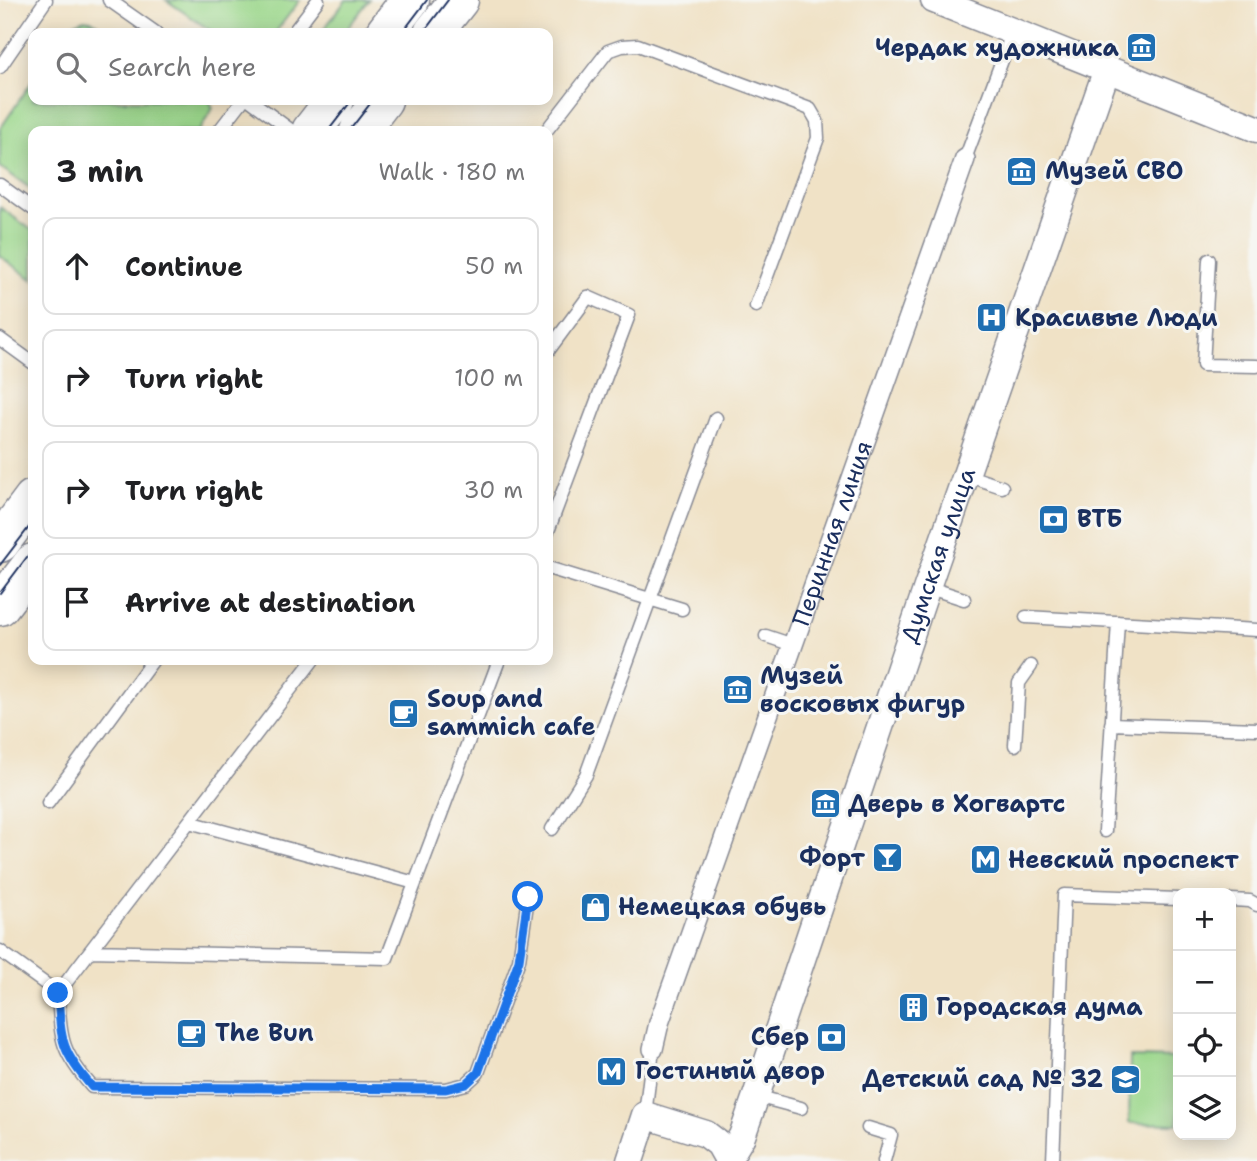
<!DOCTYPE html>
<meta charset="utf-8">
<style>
:root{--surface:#fff;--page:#f2f2f2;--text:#202124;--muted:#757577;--line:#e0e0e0}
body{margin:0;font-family:"Shantell Sans",sans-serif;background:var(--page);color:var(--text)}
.controls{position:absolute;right:21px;bottom:21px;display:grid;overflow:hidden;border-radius:14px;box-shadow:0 4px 18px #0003}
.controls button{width:63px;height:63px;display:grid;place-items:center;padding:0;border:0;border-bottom:2px solid var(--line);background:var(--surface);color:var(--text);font:35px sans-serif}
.stop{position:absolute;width:21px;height:21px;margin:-16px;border:5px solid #1a73e8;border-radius:50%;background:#fff}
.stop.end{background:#1a73e8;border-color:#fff;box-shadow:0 2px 7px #0008}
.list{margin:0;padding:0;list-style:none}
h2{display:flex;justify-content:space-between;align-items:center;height:91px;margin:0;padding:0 28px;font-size:30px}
h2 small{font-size:23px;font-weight:400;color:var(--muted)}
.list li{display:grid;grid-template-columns:46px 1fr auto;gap:21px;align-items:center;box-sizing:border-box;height:98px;margin:0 14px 14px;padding:0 14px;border:2px solid var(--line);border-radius:14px}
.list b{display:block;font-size:26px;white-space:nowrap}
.list em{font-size:23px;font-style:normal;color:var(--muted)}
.icon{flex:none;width:38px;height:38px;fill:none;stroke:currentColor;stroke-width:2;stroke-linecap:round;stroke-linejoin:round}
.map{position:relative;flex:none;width:1257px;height:1161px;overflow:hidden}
.search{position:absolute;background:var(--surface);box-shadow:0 4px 18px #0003;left:28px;top:28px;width:525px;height:77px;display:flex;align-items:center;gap:18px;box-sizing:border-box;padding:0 24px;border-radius:14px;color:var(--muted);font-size:26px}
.panel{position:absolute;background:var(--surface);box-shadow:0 4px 18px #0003;left:28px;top:126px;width:525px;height:539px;border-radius:14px}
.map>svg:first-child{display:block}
.green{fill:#9bd78b;stroke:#5b8374;stroke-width:2}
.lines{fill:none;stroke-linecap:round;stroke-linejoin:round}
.service-casing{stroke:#868892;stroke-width:15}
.pedestrian-casing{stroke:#868892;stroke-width:22}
.minor-casing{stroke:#868892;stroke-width:29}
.primary-casing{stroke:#868892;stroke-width:41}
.service{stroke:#fff;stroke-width:12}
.pedestrian{stroke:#fff;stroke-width:19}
.minor{stroke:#fff;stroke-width:26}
.primary{stroke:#fff;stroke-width:38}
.tram{stroke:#1b2f5e;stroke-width:2}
.route{stroke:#1a73e8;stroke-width:9}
.labels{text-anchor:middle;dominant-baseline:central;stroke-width:6;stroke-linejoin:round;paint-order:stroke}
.poi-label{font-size:24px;font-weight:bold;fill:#1b2f5e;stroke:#f6f6f2;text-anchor:start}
.street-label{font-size:24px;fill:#1b2f5e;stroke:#f6f6f2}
</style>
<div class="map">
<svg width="1257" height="1161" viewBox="0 0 1257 1161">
<rect width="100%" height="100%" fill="#f6f6f2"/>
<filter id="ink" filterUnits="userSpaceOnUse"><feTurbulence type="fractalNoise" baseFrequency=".0143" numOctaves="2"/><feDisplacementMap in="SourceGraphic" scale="14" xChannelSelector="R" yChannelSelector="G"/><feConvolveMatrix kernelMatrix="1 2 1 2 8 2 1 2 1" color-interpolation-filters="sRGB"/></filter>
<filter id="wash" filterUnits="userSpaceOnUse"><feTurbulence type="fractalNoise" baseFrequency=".00686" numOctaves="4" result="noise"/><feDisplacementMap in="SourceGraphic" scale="28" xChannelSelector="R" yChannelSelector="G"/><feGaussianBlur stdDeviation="1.57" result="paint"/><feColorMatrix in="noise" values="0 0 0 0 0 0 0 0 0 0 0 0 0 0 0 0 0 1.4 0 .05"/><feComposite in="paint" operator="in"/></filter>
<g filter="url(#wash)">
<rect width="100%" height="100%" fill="#f0e2c6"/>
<path class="green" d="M166 0H300L275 33H214Z
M346 0H369L344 33H321Z
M84 19 91 20 111 33H65L71 25Z
M33 80V100H209L213 108 199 131H33V190L0 167V129Z
M0 207 33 231V280L0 256Z
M1130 1057 1178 1058V1124L1129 1123Z"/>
</g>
<g filter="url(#ink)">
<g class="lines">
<defs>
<path id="service" d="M109 0 156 33
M293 33 318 0
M0 67 46 0
M250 100 292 131
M219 131 243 100
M546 131 608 51 622 46 638 45 810 109 817 121 818 138 756 306
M965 159 1013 31
M0 185 33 209
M1209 260 1203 365 1257 366
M0 339 33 363
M548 351 588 297 629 315 548 531
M966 475 1002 487
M548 568 682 609
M927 587 964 599
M1026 617 1257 630
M766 636 793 645
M313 660 58 993C61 1040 60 1050 92 1087L446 1089 466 1084 478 1073 519 960 528 897
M1111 724 1257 729
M1015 745 1019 683 1031 666
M48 803 153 660
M189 822 415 883
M552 829 586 775 716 418
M1105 831 1118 622
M1231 900 1250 901 1257 905
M0 951 58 993
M90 951 387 958 499 660
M756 1096 801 1108
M645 1115 653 1049
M868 1128 891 1135 884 1161
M1053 1161 1064 895 1178 899"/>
<g id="pedestrian">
<path id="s1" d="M653 1049 659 1023 965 159"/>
</g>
<g id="minor">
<path d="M934 0 1257 129"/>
<path d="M630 1161 645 1115 706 1134 719 1144 728 1160"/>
<path id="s2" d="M727 1161 742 1136 756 1096 927 587 1107 69"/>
</g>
<path id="primary" d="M385 33 410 0
M433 33 459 0
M311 131 335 100
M359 131 383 100
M0 543 33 499
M0 606 33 563"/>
</defs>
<use href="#service" class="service-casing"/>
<use href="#pedestrian" class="pedestrian-casing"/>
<use href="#minor" class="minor-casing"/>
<use href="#primary" class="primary-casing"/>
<use href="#service" class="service"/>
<use href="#pedestrian" class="pedestrian"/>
<use href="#minor" class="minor"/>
<use href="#primary" class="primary"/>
<path class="tram" d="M402 33 427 0
M423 33 448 0
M328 131 352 100
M349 131 373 100
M0 565 33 522
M0 593 33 549"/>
</g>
</g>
<g class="lines" filter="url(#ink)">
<path class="route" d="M58 993C61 1040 60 1050 92 1087L446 1089 466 1084 478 1073 519 960 528 897"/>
</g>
<defs>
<symbol id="museum-square" viewBox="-11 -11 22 22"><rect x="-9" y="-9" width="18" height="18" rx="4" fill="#1f6fb2" stroke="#f6f6f2"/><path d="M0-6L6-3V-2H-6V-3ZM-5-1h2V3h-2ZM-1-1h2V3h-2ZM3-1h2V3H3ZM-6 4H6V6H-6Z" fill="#fff"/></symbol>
<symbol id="hospital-square" viewBox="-11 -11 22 22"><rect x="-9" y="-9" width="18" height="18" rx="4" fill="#1f6fb2" stroke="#f6f6f2"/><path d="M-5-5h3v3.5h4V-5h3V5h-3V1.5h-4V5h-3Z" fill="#fff"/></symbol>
<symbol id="bank-square" viewBox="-11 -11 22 22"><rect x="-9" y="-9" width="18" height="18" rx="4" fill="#1f6fb2" stroke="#f6f6f2"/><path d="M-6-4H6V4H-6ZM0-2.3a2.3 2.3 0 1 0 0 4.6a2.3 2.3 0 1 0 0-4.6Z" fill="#fff"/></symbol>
<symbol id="cafe-square" viewBox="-11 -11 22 22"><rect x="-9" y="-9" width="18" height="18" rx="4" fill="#1f6fb2" stroke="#f6f6f2"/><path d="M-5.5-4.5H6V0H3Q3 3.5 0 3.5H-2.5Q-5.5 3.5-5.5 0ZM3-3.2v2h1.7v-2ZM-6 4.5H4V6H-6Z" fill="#fff"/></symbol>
<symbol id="bar-square" viewBox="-11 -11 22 22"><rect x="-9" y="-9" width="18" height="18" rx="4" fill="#1f6fb2" stroke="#f6f6f2"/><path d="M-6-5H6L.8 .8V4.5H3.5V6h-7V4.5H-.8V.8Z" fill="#fff"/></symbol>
<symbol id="metro-square" viewBox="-11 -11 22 22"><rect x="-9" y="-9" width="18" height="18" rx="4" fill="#1f6fb2" stroke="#f6f6f2"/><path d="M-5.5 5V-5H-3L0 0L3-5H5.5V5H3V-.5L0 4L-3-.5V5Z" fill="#fff"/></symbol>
<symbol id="shop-square" viewBox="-11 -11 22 22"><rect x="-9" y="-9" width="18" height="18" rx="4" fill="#1f6fb2" stroke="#f6f6f2"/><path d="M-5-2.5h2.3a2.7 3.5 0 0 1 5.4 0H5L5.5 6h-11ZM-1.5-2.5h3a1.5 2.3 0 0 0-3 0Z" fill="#fff"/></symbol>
<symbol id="building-square" viewBox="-11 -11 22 22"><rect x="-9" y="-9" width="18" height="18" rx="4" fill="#1f6fb2" stroke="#f6f6f2"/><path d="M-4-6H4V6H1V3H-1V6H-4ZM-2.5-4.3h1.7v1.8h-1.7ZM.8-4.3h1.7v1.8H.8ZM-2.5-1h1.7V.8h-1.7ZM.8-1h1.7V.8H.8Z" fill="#fff"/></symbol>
<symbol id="school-square" viewBox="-11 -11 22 22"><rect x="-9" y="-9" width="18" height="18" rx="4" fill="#1f6fb2" stroke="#f6f6f2"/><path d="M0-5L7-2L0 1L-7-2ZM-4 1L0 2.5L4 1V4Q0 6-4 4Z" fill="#fff"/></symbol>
</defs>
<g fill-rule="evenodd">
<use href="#museum-square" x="1124" y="30" width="35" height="35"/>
<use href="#museum-square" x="1004" y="154" width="35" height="35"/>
<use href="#hospital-square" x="974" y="300" width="35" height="35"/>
<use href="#bank-square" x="1036" y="502" width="35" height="35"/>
<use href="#museum-square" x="720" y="672" width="35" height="35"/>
<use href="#cafe-square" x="386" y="696" width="35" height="35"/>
<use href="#museum-square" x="808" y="786" width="35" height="35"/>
<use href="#bar-square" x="870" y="840" width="35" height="35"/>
<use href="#metro-square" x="968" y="842" width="35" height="35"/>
<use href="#shop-square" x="578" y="890" width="35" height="35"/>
<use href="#building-square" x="896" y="990" width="35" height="35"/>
<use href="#cafe-square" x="174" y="1016" width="35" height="35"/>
<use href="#bank-square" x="814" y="1020" width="35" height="35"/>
<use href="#metro-square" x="594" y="1054" width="35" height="35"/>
<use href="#school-square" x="1108" y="1062" width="35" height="35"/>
</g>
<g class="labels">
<g class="poi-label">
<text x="1119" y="48" text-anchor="end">Чердак художника</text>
<text x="1045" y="171">Музей СВО</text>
<text x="1015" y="318">Красивые Люди</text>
<text x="1077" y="519">ВТБ</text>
<text x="760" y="676">Музей<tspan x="760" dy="28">восковых фигур</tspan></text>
<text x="427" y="699">Soup and<tspan x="427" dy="28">sammich cafe</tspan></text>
<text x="848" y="804">Дверь в Хогвартс</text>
<text x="865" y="858" text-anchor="end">Форт</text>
<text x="1008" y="860">Невский проспект</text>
<text x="618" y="907">Немецкая обувь</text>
<text x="936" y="1007">Городская дума</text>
<text x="215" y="1033">The Bun</text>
<text x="809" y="1037" text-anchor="end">Сбер</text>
<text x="635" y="1071">Гостиный двор</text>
<text x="1103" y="1079" text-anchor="end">Детский сад № 32</text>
</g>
<g class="street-label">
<text stroke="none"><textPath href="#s1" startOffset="546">Перинная линия</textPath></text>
<text stroke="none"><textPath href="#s2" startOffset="642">Думская улица</textPath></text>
</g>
</g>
</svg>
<div class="controls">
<button>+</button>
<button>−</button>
<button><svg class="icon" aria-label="locate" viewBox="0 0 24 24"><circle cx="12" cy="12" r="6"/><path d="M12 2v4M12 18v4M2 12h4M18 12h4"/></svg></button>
<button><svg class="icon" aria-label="layers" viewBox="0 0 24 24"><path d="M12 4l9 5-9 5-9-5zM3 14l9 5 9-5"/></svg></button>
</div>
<div class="stop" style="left:528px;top:897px"></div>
<div class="stop end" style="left:58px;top:993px"></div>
<div class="search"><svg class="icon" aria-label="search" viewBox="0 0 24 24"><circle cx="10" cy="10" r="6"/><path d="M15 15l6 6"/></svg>Search here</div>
<section class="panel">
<h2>3 min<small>Walk · 180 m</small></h2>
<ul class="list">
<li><svg class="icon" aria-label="ahead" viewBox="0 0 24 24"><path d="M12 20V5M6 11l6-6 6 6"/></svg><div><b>Continue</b></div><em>50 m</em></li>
<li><svg class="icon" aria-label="right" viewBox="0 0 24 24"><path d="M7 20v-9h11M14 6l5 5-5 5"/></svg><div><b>Turn right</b></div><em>100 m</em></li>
<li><svg class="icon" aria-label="right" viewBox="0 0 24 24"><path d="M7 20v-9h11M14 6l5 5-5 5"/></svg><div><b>Turn right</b></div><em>30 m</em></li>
<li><svg class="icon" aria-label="arrive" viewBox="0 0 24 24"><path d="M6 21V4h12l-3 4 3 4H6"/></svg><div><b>Arrive at destination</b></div></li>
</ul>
</section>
</div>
